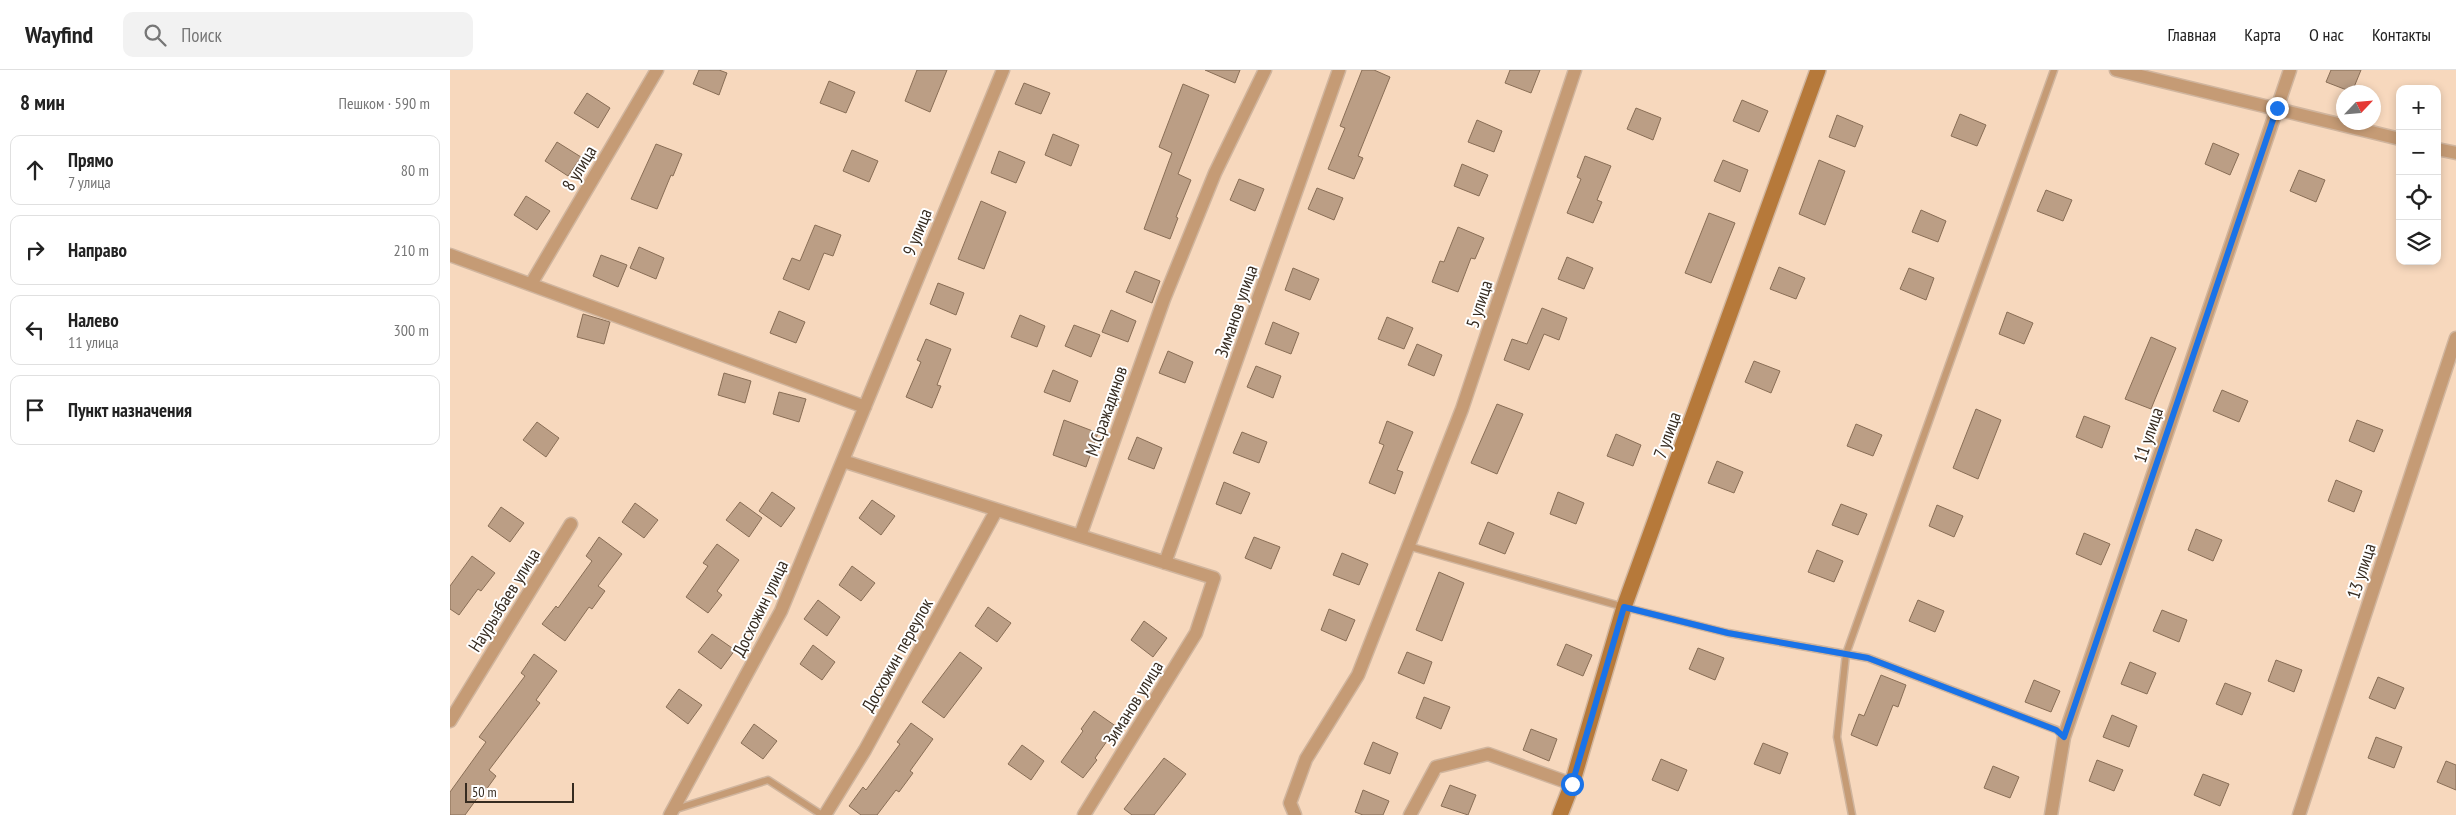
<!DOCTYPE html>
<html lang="ru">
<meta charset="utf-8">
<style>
:root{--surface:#fff;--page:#f2f2f2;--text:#222;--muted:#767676;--line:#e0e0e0}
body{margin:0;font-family:"PT Sans Narrow",sans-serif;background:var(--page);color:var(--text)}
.controls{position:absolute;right:15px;top:15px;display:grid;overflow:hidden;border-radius:10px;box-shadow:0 2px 8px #0003}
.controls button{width:45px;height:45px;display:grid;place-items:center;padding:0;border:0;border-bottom:1px solid var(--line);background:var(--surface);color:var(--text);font:25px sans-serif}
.compass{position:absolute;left:1886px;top:15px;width:45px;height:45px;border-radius:50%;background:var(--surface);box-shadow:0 2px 8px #0003;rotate:64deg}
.scale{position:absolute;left:15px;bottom:12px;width:109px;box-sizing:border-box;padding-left:5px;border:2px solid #362b20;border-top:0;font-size:14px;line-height:18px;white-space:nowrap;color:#362b20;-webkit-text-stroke:4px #fff;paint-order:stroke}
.stop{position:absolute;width:15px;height:15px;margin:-11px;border:4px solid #1a73e8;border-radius:50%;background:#fff}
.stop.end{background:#1a73e8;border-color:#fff;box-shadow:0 1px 5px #0008}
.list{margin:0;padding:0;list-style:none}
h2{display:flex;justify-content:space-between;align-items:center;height:65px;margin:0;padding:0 20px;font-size:21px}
h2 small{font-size:16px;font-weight:400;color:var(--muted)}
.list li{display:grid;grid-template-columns:32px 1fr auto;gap:15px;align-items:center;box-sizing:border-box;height:70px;margin:0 10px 10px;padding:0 10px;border:1px solid var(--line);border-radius:10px}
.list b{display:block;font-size:19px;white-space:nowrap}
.list p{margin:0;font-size:16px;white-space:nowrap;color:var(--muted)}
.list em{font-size:16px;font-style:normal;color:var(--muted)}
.icon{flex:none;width:28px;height:28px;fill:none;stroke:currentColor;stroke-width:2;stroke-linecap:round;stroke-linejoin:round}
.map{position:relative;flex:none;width:2006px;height:745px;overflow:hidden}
header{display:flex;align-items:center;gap:30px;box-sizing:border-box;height:70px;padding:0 25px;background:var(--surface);border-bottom:1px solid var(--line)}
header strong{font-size:24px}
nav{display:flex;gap:28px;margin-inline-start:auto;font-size:18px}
.search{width:350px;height:45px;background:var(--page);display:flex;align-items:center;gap:12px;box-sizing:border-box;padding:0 18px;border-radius:10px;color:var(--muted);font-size:19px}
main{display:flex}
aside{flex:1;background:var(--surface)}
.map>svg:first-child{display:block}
.building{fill:#bb9e85;stroke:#896e56}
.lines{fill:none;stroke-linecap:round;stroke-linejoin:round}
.lane-casing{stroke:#d0b59e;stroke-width:9}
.street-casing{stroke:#d0b59e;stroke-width:15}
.secondary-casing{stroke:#d0b59e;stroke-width:18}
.lane{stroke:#c59b75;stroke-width:6}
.street{stroke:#c59b75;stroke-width:12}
.secondary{stroke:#b6793a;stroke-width:15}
.route{stroke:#1a73e8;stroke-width:6}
.labels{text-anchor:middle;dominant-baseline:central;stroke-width:4;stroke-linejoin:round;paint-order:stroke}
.street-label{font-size:18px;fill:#362b20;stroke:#fff}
</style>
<header>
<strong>Wayfind</strong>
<div class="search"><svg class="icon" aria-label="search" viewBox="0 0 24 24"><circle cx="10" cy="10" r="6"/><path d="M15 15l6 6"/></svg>Поиск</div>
<nav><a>Главная</a><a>Карта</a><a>О нас</a><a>Контакты</a></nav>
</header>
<main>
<aside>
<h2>8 мин<small>Пешком · 590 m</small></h2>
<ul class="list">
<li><svg class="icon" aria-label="ahead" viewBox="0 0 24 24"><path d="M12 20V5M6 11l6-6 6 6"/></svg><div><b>Прямо</b><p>7 улица</p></div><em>80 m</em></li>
<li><svg class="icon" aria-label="right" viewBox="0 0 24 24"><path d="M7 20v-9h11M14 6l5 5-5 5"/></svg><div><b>Направо</b></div><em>210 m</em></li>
<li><svg class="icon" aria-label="left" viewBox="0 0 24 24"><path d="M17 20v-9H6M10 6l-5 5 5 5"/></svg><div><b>Налево</b><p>11 улица</p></div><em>300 m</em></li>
<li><svg class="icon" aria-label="arrive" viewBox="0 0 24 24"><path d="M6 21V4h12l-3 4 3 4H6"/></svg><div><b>Пункт назначения</b></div></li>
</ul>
</aside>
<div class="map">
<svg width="2006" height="745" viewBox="0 0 2006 745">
<rect width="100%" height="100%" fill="#f7d8bd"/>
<path class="building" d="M249 0H269L277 3 269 25 243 14Z
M467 0H497L480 42 455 31Z
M755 0H790L785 13Z
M912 0H924L940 7 908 86 913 88 904 109 878 99 895 58 890 56Z
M1060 0H1090L1081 23 1055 13Z
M1881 0H1911L1902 22 1876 12Z
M379 11 405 22 396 43 370 33Z
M574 13 600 23 591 44 565 34Z
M733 14 759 25 728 104 741 110 726 147 728 148 720 169 694 159 722 83 709 77Z
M137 23 160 38 148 58 124 43Z
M1292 30 1318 41 1309 62 1283 51Z
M1186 38 1211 48 1203 70 1177 59Z
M1510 44 1536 55 1527 76 1501 66Z
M1387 45 1413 56 1405 77 1379 67Z
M1027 50 1052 61 1044 82 1018 72Z
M603 64 629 75 621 96 595 85Z
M107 72 131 87 118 106 95 91Z
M1763 73 1789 84 1780 105 1755 94Z
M206 74 232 84 223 106 221 105 207 139 181 129Z
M402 80 428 91 419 112 393 101Z
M549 81 575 92 566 113 541 103Z
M1135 86 1161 96 1147 130 1152 132 1143 153 1117 143 1131 109 1127 107Z
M1273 90 1298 100 1290 122 1264 111Z
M1369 90 1395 101 1375 155 1349 144Z
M1012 94 1038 105 1029 126 1004 116Z
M1849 100 1875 110 1866 132 1840 121Z
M789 109 814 119 805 141 780 130Z
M867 118 893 128 884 150 858 139Z
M1596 120 1622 130 1613 151 1587 141Z
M76 126 100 141 87 160 64 145Z
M531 131 556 142 534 199 508 189Z
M1471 140 1496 151 1488 172 1462 162Z
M1259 143 1285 153 1261 213 1235 203Z
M365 155 391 165 383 186 374 183 359 220 333 209 342 188 350 191Z
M1008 157 1034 168 1025 189 1021 188 1008 222 982 212 990 191 994 192Z
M189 177 214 188 206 209 180 198Z
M151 185 177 195 168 217 143 206Z
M1117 187 1143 198 1134 219 1108 209Z
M1329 197 1355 208 1346 229 1320 219Z
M843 198 869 209 860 230 835 220Z
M1459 198 1484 208 1476 230 1450 219Z
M685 201 710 211 702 233 676 222Z
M488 213 514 223 506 245 480 234Z
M1092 238 1117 248 1109 270 1094 264 1079 300 1054 290 1062 269 1077 274Z
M661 240 686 251 678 272 652 262Z
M329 241 355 252 346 273 320 263Z
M1557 242 1583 253 1574 274 1549 264Z
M133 244 160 252 154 274 127 267Z
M570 245 595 256 587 277 561 267Z
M937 247 963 258 954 279 928 269Z
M823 252 849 263 841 284 815 274Z
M624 255 650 265 641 287 615 276Z
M1701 267 1726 278 1701 339 1675 329Z
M476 269 501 279 487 315 491 316 482 338 456 327 471 292 467 290Z
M967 274 992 285 984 306 958 295Z
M718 281 743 292 735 313 709 303Z
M1304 291 1330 301 1321 323 1295 312Z
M806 296 831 306 823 328 797 317Z
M603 300 628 311 620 332 594 322Z
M274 303 301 311 295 333 268 325Z
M1772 320 1798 331 1789 352 1763 341Z
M329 322 356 329 349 352 323 344Z
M1047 334 1073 344 1047 404 1021 393Z
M1526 339 1551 350 1528 409 1503 398Z
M1634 346 1660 356 1652 378 1626 367Z
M614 350 648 363 636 397 603 385Z
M1907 350 1933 360 1924 382 1899 371Z
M937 351 963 362 947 400 953 402 945 424 919 413 934 375 929 373Z
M87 352 109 368 96 387 73 370Z
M1406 354 1432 365 1423 386 1397 376Z
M792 362 817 372 809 393 783 383Z
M1166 364 1191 375 1183 396 1157 386Z
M687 367 712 378 704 399 678 389Z
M1267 391 1293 402 1284 423 1258 413Z
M1886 410 1912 421 1904 442 1878 431Z
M774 412 800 423 791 444 766 434Z
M322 422 345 438 331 457 309 441Z
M1108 422 1134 433 1126 454 1100 444Z
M422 430 445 446 431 465 409 448Z
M290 432 312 448 299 467 276 450Z
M185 433 208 450 194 468 172 452Z
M1391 434 1417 444 1408 465 1382 455Z
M1487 435 1513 446 1504 467 1479 456Z
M51 437 74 453 60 472 38 456Z
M1038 452 1064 463 1055 484 1029 474Z
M1746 459 1772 470 1763 491 1738 480Z
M1634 463 1660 474 1651 495 1626 484Z
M149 467 172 484 148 516 155 521 142 539 139 537 115 571 92 554 106 536 108 538 142 491 136 486Z
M804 467 830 477 821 499 795 488Z
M267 474 289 490 267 521 272 525 258 543 236 527 258 496 253 493Z
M1367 480 1393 491 1384 512 1358 502Z
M892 483 918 494 909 515 883 505Z
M22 486 45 503 31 521 28 519 9 545 0 539V516Z
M402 496 425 513 411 531 389 515Z
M989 502 1014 513 992 571 966 560Z
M368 530 390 547 377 566 354 549Z
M1468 530 1494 541 1485 562 1459 551Z
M538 537 561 553 547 572 525 556Z
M879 539 905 550 896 571 871 560Z
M1712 540 1737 550 1729 572 1703 561Z
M694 551 717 568 703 587 681 570Z
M262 564 285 580 271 599 248 582Z
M1116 574 1142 585 1133 606 1107 595Z
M363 575 385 592 372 610 350 594Z
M1248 578 1274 588 1265 610 1239 599Z
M510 582 532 598 494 648 472 632Z
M957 582 982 592 974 614 948 603Z
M84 584 107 601 86 630 90 633 39 700 46 706 33 724 31 723 15 745H0V722L36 672 29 667 75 606 71 603Z
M1826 590 1852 600 1844 622 1818 611Z
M1680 592 1706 603 1697 624 1671 614Z
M1431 605 1456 615 1448 637 1443 635 1427 676 1401 665 1409 644 1414 646Z
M1928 607 1954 618 1945 639 1919 628Z
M1584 610 1610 621 1601 642 1575 632Z
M1775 613 1801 623 1792 645 1766 634Z
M229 619 252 635 238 654 216 637Z
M974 627 1000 637 991 659 966 648Z
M644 641 667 657 645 688 647 690 633 708 611 692 633 661 631 659Z
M1662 645 1687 656 1679 677 1653 667Z
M461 653 483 669 460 701 463 703 449 722 446 720 427 745H411L399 736 413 717 416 720 450 674 447 672Z
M304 654 327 671 313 689 291 673Z
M1081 659 1107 669 1099 691 1073 680Z
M1926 667 1952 677 1944 698 1918 688Z
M923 672 948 683 940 704 914 694Z
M1313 673 1338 683 1330 704 1304 694Z
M572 675 594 691 581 710 558 694Z
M714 688 736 704 704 745H682L674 739Z
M1211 689 1237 700 1228 721 1202 710Z
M1647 690 1673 700 1664 721 1639 711Z
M1996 691 2006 695V720L1987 712Z
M1543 696 1569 707 1560 728 1534 718Z
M1753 704 1779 714 1770 736 1744 725Z
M1000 715 1026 725 1018 745 991 736Z
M913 720 939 731 933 745H913L905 742Z"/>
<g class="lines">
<defs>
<path id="lane" d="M958 476 1174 537 1278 563 1418 588 1607 660 1614 667
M223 740 318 710 372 745
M1402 745 1387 667 1396 584 1604 0"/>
<path id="street" d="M1666 0 1950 69
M1987 79 2006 83
M0 185 415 337
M81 214 207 0
M393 391 630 466 714 229 765 103 815 0
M630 466 764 508 746 563 634 745
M715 493 889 0
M0 651 121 454
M220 745 331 541 553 0
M375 745 415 680 546 441
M845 745 840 733 856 689 908 605 1012 339 1125 0
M960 745 986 697 1038 684 1122 714
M1601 745 1614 667 1840 0
M1849 745 2006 268"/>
<path id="secondary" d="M1110 745 1122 714 1174 537 1368 0"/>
</defs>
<use href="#lane" class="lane-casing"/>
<use href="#street" class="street-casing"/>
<use href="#secondary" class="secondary-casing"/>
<use href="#lane" class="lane"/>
<use href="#street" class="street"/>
<use href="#secondary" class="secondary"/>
</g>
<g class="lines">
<path class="route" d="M1122 714 1174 537 1278 563 1418 588 1606 660 1614 667 1827 38"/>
</g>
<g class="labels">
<g class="street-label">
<text transform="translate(129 98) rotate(-59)">8 улица</text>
<text transform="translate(467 162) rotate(-68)">9 улица</text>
<text transform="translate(1029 234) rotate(-72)">5 улица</text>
<text transform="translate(786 241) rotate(-71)">Зиманов улица</text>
<text transform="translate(656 341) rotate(-71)">М.Сражадинов</text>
<text transform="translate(1217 365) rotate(-70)">7 улица</text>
<text transform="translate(1698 365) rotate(-71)">11 улица</text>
<text transform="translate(1911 501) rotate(-72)">13 улица</text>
<text transform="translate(54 530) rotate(-58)">Наурызбаев улица</text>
<text transform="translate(310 538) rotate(-64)">Досхожин улица</text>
<text transform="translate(447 585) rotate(-61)">Досхожин переулок</text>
<text transform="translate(683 633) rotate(-58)">Зиманов улица</text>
</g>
</g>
</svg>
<div class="controls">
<button>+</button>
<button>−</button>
<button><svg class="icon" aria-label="locate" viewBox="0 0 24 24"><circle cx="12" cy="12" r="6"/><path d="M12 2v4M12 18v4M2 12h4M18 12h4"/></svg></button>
<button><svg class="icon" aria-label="layers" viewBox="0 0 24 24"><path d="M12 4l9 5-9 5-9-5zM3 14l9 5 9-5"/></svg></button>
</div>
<svg class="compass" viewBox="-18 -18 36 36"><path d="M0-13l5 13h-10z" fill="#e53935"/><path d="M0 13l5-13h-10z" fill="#767676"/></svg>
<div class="scale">50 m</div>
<div class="stop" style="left:1122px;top:714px"></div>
<div class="stop end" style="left:1827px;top:38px"></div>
</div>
</main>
